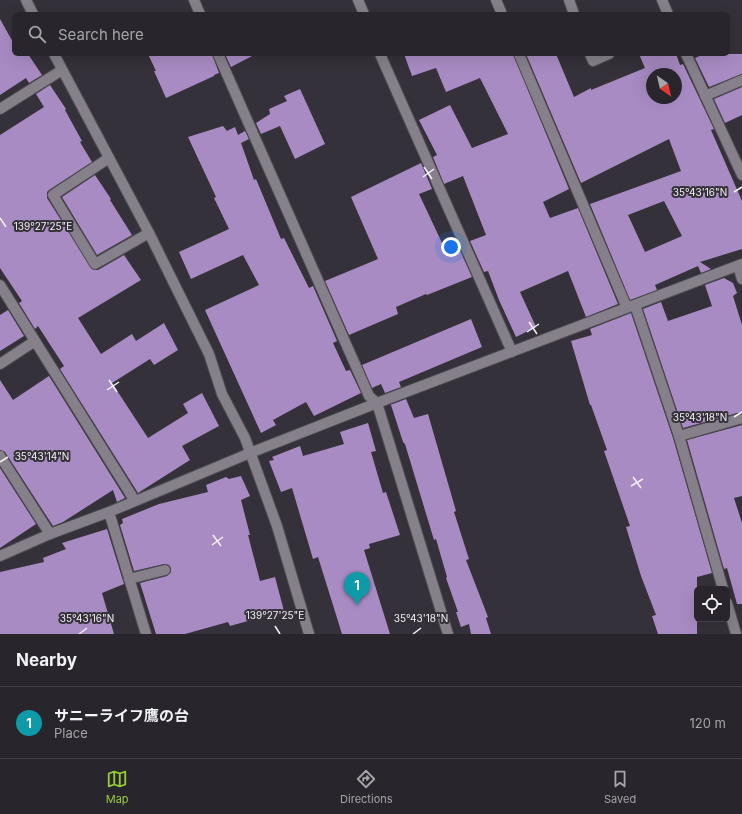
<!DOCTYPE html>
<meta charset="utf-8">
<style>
:root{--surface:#28252c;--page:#343138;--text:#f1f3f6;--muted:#a5a5a9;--line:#444248;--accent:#97cc39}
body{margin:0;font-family:Inter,"Noto Sans JP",sans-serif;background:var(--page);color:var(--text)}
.controls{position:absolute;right:12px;bottom:12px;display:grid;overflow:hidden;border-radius:6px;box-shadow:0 4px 16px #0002}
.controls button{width:36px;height:36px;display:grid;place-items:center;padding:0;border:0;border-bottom:1px solid var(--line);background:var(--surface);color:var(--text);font:20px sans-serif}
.compass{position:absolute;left:646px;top:68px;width:36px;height:36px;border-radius:50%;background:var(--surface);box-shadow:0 4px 16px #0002;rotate:146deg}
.you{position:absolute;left:451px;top:247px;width:14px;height:14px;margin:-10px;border:3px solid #fff;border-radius:50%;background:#1a73e8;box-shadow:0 0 0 6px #1a73e833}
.badge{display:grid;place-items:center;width:26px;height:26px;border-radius:50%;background:var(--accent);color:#fff;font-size:13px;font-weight:700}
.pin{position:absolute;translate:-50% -33px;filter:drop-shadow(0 1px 2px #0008)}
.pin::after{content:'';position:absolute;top:21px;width:14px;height:12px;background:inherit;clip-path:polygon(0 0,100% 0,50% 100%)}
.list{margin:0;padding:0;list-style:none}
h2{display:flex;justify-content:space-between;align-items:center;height:52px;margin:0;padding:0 16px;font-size:17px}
h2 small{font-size:13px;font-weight:400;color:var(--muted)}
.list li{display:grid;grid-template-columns:26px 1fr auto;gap:12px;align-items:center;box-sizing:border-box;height:72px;padding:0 16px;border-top:1px solid var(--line)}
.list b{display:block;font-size:15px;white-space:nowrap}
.list p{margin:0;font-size:13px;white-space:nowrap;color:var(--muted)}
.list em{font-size:13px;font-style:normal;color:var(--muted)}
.icon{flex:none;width:22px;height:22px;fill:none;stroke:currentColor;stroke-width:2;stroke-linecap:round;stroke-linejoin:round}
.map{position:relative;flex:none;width:742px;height:634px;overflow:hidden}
.search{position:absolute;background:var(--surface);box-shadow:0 4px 16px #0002;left:12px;right:12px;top:12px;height:44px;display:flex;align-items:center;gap:10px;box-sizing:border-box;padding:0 14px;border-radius:6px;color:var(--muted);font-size:15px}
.sheet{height:124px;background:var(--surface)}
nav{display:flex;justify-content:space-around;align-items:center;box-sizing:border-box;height:56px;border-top:1px solid var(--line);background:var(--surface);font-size:11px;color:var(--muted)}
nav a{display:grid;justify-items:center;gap:2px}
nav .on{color:var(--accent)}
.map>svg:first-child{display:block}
.building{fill:#a88bc3;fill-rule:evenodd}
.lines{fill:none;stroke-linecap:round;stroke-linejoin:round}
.service-casing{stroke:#504d54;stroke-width:12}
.minor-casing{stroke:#504d54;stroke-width:12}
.service{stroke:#85808a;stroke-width:10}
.minor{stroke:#85808a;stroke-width:10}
.ticks{fill:none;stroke:#f3f1f6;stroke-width:1.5}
.ticks-label{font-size:10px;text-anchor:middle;fill:#f3f1f6;stroke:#35313a;stroke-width:4;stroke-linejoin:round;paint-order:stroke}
</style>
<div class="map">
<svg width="742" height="634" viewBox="0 0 742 634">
<rect width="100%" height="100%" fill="#35313a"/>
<path class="building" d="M0 19 14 44V54H28L42 75 29 83 26 78 0 95Z
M148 54H212L219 73 214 75V76L166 98 154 71H156Z
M225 54H256L231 67Z
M404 54H513L569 189 543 202 550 218 578 208 618 304 586 317 568 271 520 292 536 327 516 337 499 300 488 271 484 272 470 241 486 235 463 176 444 184 433 157 437 155 419 120 450 105 472 148 508 134 480 78 446 92 436 68 412 76Z
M526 54H556L574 97 591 88V90L645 68 639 54H676L680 65 683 64 714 129 711 130 742 201V249L700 262 711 269 701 273 698 266 655 285 657 290 630 300 590 204 681 171 669 139 581 183ZM652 74H676V98H652ZM664 201 682 236 645 252 628 215Z
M704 54H742V74L709 87 695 58Z
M50 85 66 109 65 110 82 141 80 142 92 162 49 190 47 192V198L92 269 98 270 124 255 141 280 78 318 101 354 132 334 136 341 164 323 178 350 154 365 150 359 112 383 148 438 188 413 183 404 202 393 219 426 182 446 190 460 138 493 60 369 64 366 38 326 35 329 19 303 22 301 0 268V135L44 107 36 94Z
M742 87V115L725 123 714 99Z
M300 89 325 144 295 159 280 126 261 134 256 123 270 114 269 109 287 101 284 96Z
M223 126 227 131 235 127 238 135 245 131 249 139 241 143 240 140 254 180 256 179 281 239 284 238 309 288 313 286 337 341 333 343 346 371 350 370 361 393 314 416 306 402 273 420 276 425 261 433 205 310 259 285 243 255 191 279 179 252 229 229 214 198 216 197 188 137Z
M421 163 432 189 419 194 443 245 447 243 449 250 458 246 472 277 427 295 426 294 396 307 398 314 349 335 325 281 378 259 351 197Z
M95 175 111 199 110 200 132 235 97 255 62 197Z
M724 278 733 283 737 293 733 296 742 325V413H737L683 428 643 309 661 302 668 321 712 306 705 285Z
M8 310 24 336 0 351V315Z
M631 313 673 438 712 573 697 577V634H658L652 616 656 615 641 576 626 527 630 526 604 451 607 450 591 405H590L571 341 592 335 590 329Z
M471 319 482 347 399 382 401 387 385 393 381 384 372 388 362 365Z
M49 376 125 498 117 502 113 490 63 522 53 526 5 452 0 450V380L13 400Z
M406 399 414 418 428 414 456 511 454 512 469 559 466 560 488 617 486 618 491 634H471L469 624 461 627 456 612H458L446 578 447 577 436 539 434 540 405 444 403 442 391 405H390Z
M368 423 376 451 371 452 383 493 386 492 400 535 369 544 370 548 364 550 390 634H342L318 557 313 559 292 488 281 492 269 461 274 460 272 457 300 446 303 456 344 444 340 432Z
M742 425V496L734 498 742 523V604H737L727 568 724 569 687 440Z
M0 468 36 524 0 548Z
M241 476 250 496 241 500 250 535H248L260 581 275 577 284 611 230 626 228 622 185 634H156L140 583 167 576 171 572V568L169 565 164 564 134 571 120 525 123 523 122 519 159 504 208 492 206 485 226 477 229 479Z
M107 529 124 584 102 593 114 634H0V572L44 562 43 558 66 549 62 543Z"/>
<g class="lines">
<defs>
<path id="service" d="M569 0 574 14
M590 54 593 61 609 54
M705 96 742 80
M109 158 53 195 95 264 149 233
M679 436 739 419
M0 456 50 534
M129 579 165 570"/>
<path id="minor" d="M26 0 33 14
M194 0 200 14
M358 0 364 14
M496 0 502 14
M662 0 668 14
M54 54 149 233 209 354 222 394 245 438 277 526 309 634
M218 54 369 396 377 403 448 634
M380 54 512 352
M519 54 627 308
M686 54 742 175
M0 109 62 70
M738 266 742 279
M0 285 135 501
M635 305 679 436 723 589
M0 364 35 341
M109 512 146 634
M0 556 50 534 109 512 250 453 377 403 742 264
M727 603 736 634"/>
</defs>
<use href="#service" class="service-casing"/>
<use href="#minor" class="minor-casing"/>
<use href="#service" class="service"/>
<use href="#minor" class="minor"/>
</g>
<path class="ticks" d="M424 167 432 179M423 177 434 169M734 192 742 187M0 218 6 227M529 322 537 334M527 332 539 324M109 380 117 392M107 390 119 382M734 417 742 412M0 462 8 457M633 477 641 488M631 486 643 479M213 535 221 546M212 545 223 537M275 626 280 634M79 634 87 628M413 634 421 628"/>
<g class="ticks-label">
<text x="700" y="196">35°43'16"N</text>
<text x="43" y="230">139°27'25"E</text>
<text x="700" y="421">35°43'18"N</text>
<text x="42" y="460">35°43'14"N</text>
<text x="275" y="619">139°27'25"E</text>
<text x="87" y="622">35°43'16"N</text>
<text x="421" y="622">35°43'18"N</text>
</g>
</svg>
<div class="controls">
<button><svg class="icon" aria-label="locate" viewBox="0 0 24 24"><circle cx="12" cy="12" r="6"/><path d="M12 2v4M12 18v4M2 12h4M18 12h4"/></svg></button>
</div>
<svg class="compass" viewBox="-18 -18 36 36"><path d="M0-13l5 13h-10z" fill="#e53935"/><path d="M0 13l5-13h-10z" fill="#a5a5a9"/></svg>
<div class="you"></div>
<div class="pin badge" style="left:357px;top:605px;background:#0f9aa8">1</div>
<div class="search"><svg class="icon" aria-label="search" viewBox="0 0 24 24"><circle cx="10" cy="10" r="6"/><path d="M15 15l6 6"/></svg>Search here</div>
</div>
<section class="sheet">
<h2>Nearby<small></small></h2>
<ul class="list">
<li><span class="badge" style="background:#0f9aa8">1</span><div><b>サニーライフ鷹の台</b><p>Place</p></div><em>120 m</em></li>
</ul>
</section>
<nav>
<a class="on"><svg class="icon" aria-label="map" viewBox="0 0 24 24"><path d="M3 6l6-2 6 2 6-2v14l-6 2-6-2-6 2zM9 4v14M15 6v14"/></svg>Map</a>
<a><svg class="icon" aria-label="directions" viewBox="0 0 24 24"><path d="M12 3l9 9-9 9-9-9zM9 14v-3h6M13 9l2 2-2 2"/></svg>Directions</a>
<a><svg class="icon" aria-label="saved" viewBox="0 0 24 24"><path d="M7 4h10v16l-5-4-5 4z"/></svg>Saved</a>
</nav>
